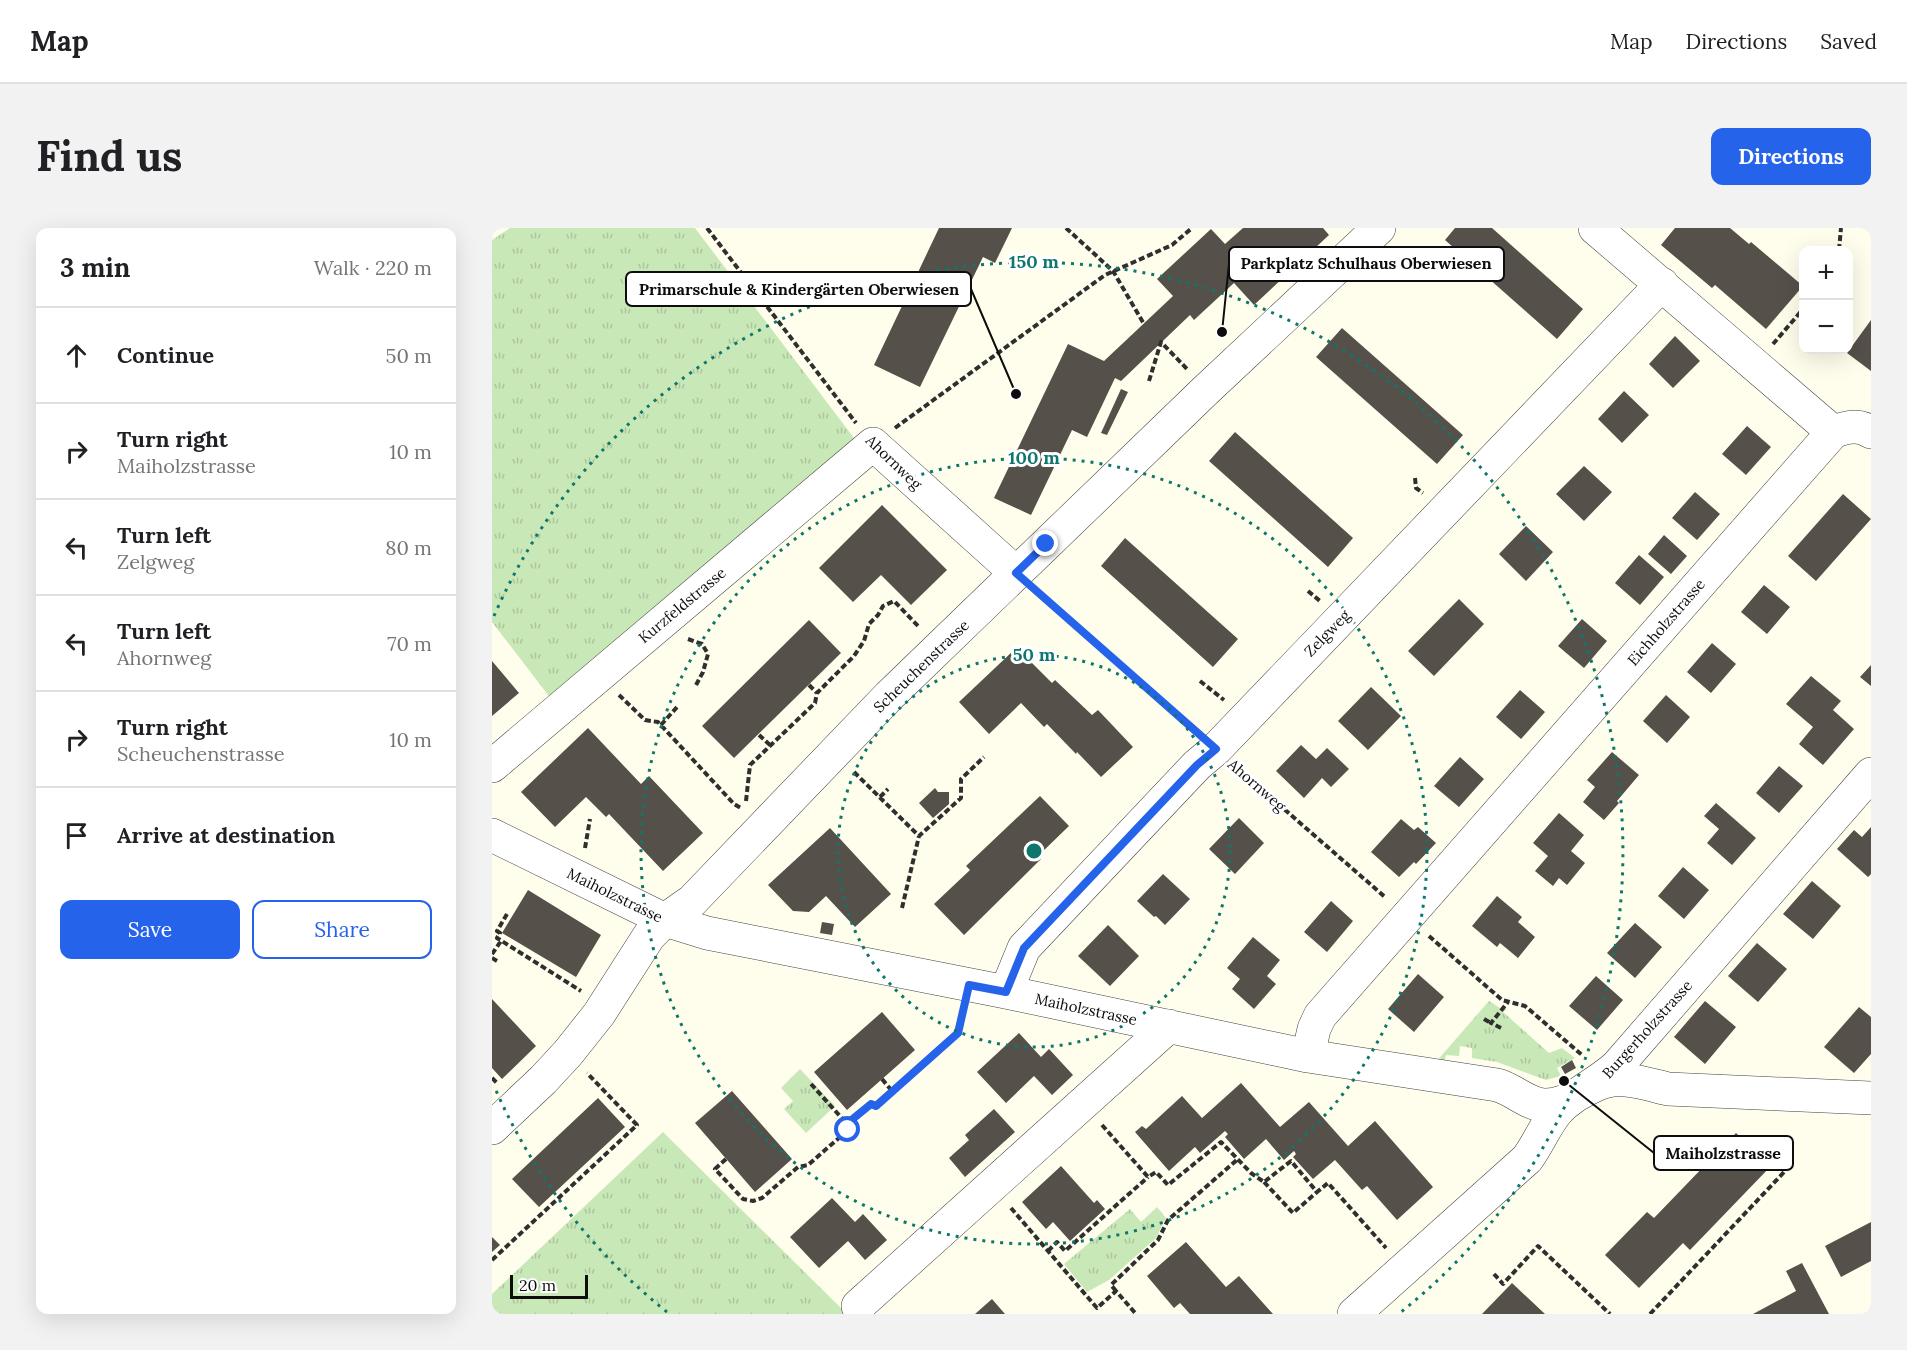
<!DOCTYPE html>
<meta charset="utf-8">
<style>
:root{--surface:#fff;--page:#f2f2f2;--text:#202124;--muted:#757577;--line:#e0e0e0;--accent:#2563eb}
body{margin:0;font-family:Lora,serif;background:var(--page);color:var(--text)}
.controls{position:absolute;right:18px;top:18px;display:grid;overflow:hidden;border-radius:12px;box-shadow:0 6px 24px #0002}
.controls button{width:54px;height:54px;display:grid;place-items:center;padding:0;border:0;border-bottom:2px solid var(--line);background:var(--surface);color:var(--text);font:30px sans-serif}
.scale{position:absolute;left:18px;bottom:15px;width:78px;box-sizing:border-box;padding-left:6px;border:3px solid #0d0d0d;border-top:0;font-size:16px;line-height:21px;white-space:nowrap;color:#0d0d0d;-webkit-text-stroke:4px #fff;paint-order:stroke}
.stop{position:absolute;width:18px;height:18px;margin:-14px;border:4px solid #2563eb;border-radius:50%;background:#fff}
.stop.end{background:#2563eb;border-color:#fff;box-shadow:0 2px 6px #0008}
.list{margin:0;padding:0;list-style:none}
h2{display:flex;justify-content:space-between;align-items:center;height:78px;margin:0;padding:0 24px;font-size:26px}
h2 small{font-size:20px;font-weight:400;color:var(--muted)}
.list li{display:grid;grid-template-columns:39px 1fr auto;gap:18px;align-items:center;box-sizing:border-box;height:96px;padding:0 24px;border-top:2px solid var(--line)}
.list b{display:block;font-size:22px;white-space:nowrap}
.list p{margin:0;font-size:20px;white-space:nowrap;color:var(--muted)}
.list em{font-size:20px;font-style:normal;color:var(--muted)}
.actions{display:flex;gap:12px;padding:18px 24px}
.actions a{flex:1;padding:14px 0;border:2px solid var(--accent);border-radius:12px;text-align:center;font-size:21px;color:var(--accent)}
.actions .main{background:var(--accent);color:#fff}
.icon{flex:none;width:33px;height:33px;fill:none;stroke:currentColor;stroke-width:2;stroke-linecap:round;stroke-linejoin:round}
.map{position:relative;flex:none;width:1379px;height:1086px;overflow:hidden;border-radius:12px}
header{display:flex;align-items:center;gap:36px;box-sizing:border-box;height:84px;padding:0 30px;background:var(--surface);border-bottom:2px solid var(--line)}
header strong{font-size:28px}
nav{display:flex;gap:33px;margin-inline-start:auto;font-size:21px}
.intro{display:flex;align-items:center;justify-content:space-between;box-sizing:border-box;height:144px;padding:0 36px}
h1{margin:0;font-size:42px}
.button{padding:15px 27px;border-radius:12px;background:var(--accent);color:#fff;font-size:21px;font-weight:700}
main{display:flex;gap:36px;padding:0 36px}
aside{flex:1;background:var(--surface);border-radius:12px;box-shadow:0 6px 24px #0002}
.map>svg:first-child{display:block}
.grass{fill:url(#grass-tufts)}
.building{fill:#555049}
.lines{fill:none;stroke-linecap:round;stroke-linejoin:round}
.minor-casing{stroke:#404040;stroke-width:34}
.path{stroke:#2f2f2f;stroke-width:4;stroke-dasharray:6 3;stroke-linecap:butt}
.minor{stroke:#fff;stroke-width:33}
.route{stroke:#2563eb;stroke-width:8}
.ring{fill:none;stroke:#0f766e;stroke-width:3;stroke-dasharray:3 6}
.labels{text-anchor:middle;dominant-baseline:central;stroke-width:6;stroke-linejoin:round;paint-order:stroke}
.street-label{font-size:15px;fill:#0d0d0d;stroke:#fff}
.centre{fill:#0f766e;stroke:#fff;stroke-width:3}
.ring-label{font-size:18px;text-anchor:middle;font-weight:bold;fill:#0f766e;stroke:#fff;stroke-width:6;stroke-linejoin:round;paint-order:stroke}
.leader{fill:none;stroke:#0d0d0d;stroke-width:2}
.callout-dot{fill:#0d0d0d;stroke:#fff;stroke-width:2}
.callout{fill:#fff;stroke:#0d0d0d;stroke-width:2}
.callout-label{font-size:16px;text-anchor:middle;font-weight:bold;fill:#0d0d0d}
</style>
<header>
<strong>Map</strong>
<nav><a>Map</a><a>Directions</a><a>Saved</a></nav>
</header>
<div class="intro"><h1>Find us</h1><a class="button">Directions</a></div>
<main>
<aside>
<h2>3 min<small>Walk · 220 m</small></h2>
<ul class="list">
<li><svg class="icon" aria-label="ahead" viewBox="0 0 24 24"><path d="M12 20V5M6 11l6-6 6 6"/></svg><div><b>Continue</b></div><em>50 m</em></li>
<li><svg class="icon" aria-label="right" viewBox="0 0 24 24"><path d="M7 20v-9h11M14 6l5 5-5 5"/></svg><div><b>Turn right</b><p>Maiholzstrasse</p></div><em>10 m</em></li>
<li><svg class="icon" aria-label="left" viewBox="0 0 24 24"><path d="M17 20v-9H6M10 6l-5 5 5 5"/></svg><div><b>Turn left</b><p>Zelgweg</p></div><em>80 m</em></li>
<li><svg class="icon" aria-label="left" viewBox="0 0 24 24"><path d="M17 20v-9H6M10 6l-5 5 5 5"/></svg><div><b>Turn left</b><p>Ahornweg</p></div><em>70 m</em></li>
<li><svg class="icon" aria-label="right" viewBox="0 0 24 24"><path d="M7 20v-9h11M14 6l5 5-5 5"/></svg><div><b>Turn right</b><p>Scheuchenstrasse</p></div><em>10 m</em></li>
<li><svg class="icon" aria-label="arrive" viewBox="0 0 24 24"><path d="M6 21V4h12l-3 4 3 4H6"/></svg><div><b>Arrive at destination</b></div></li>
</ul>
<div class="actions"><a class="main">Save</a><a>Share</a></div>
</aside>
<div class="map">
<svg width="1379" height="1086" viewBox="0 0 1379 1086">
<defs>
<pattern id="grass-tufts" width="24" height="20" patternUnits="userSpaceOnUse" patternTransform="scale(1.5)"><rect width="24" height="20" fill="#c9e8b7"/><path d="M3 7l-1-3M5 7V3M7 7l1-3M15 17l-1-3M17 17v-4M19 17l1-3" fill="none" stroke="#abc69c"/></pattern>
</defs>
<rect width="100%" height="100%" fill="#fffeec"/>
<path class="grass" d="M18 0H203L365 214 63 476 0 394V12Z
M997 773 1008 780 1015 781 1011 784 1057 825 1070 820 1083 830 1065 840 1069 848 1054 852 1005 834 980 830V820L968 818 967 828 954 827 952 836 943 835Z
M308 841 343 878 314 905 292 881 301 873 289 860Z
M171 904 355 1086H0V1066Z
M665 979 674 990 664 1010 617 1052 595 1064 572 1036 638 981 649 994Z"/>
<path class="building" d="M447 0H520L503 35 491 29 428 159 382 137Z
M751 0H831L837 7 762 77 742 55 702 92 698 87 629 153 623 150 595 209 580 202 539 287 502 270 576 116 612 133 681 68 665 51 719 1 733 16Z
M963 0H1000L1091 81 1065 111 953 12Z
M1183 0H1238L1257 16 1259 14 1311 58 1274 101 1223 57 1220 60 1169 17Z
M1379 92V143L1355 125Z
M850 100 971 207 945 236 824 129Z
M1183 108 1208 133 1181 160 1157 136Z
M629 161 636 164 615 207 609 205Z
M1132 163 1157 187 1130 215 1106 191Z
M1255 198 1279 219 1254 247 1230 226Z
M743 204 861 310 836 339 717 233Z
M1092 238 1120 264 1092 293 1064 266Z
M1203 264 1228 286 1205 312 1180 290Z
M1351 266 1379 291 1324 353 1296 328Z
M390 277 455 342 419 377 389 347 361 374 327 340Z
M1034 298 1061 324 1034 353 1007 326Z
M1172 307 1195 328 1179 346 1156 326Z
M633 310 746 411 721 439 609 338Z
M1147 327 1172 349 1148 377 1123 355Z
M1272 357 1298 379 1275 406 1249 384Z
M967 371 992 396 942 448 916 423Z
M1090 391 1115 413 1092 440 1066 418Z
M317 392 349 425 242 530 210 498Z
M1220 415 1244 436 1219 465 1195 444Z
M522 422 535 436 538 433 560 455 563 452 600 487 606 482 641 519 609 549 585 524 584 526 555 496 552 499 529 475 497 506 467 474Z
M0 433 27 465 0 488Z
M1379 437V458L1368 449Z
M1319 448 1349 473 1341 482 1362 501 1331 537 1307 516 1321 499 1294 476Z
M879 459 909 488 876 522 846 493Z
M1028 462 1053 484 1029 511 1004 489Z
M1174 467 1198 489 1175 515 1151 493Z
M96 500 149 556 157 548 211 605 171 643 117 586 114 589 94 569 63 599 29 564Z
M809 517 824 531 835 520 857 541 839 559 830 550 812 570 784 543Z
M1120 524 1147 547 1125 573 1127 575 1112 592 1091 574 1103 559 1095 552Z
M968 529 992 551 967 579 942 558Z
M1287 538 1311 558 1287 585 1264 565Z
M443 560 446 564H457V576L441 590 427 575Z
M548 568 577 598 546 628 549 631 472 707 442 676 478 642 474 638Z
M1224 575 1264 610 1240 637 1215 615 1227 601 1212 588Z
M1067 585 1092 607 1079 623 1093 635 1075 657 1067 650 1061 658 1043 643 1056 628 1041 615Z
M747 590 772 615 743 646 717 621Z
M909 591 922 602 926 599 944 615 924 636 922 634 907 649 879 624Z
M1379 599V646L1376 649 1345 621 1362 602 1370 609Z
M338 600 399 666 363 699 334 668 317 684 301 683 276 657Z
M1191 639 1217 662 1192 691 1166 668Z
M671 646 698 671 673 697 664 688 662 689 645 673Z
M1320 653 1349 678 1321 711 1291 686Z
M36 662 109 707 84 749 10 705Z
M1005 668 1030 689 1026 694 1043 709 1026 730 1008 715 1005 719 980 698Z
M839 673 861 693 835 724 812 704Z
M330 694 342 696 340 707 328 705Z
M1143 695 1170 719 1143 750 1115 725Z
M616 697 647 728 618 758 586 728Z
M761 709 788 732 775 748 784 756 762 781 740 761 748 751 735 740Z
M1265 715 1295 741 1266 774 1236 748Z
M926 746 952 769 922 804 896 781Z
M1104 748 1131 772 1105 802 1077 778Z
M0 771 44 818 10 851 0 840Z
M1213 773 1244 799 1213 836 1182 809Z
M1367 779 1379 789V826L1362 845 1332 819Z
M390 784 423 822 355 882 322 844Z
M527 805 549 829 557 821 581 847 560 867 542 848 514 875 485 844Z
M1080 832 1084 840 1073 846 1069 839Z
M749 855 788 899 817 874 856 918 883 893 941 959 905 992 875 958 870 962 843 932 821 951 801 929 804 926 802 923 792 932 774 911 752 931 733 909 736 906 733 903 708 925 703 919 677 943 643 904 650 898 654 901 690 868 710 890Z
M240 863 300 931 263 964 203 895Z
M106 870 133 899 47 979 20 951Z
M502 881 523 904 473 949 457 930 477 912 473 907Z
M1244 905 1279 938 1198 1022 1191 1015 1147 1060 1113 1027 1155 984 1162 990Z
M569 938 602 975 605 972 613 981 578 1013 561 994 554 1001 530 974Z
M340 970 363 994 371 986 395 1012 373 1032 356 1013 327 1040 298 1009Z
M1379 994V1033L1349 1049 1333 1018Z
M0 1009 8 1017 0 1024Z
M694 1014 734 1059 747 1048 781 1086H698L688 1075 682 1080 655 1048Z
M1310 1035 1337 1086H1261L1304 1063 1294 1043Z
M1020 1055 1053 1086H990Z
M500 1071 513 1086H483Z"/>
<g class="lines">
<defs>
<path id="minor" d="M1103 0 1341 204
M1341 204C1355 199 1366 196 1379 204
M0 538 381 216 524 345
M0 607 173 692 215 705 514 764 816 828 1005 857C1021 861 1035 876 1052 877 1075 878 1091 860 1112 854 1134 848 1155 856 1176 861L1379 870
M514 764 532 720 705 537 724 521 1170 56
M816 828 822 801 828 788 1341 204
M0 900 51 852 76 825 107 786 157 708 173 692 200 673 397 468 714 162 887 0
M366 1078 677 798
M862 1086 1035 931C1047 915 1054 895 1068 880 1085 864 1108 854 1125 838L1379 546"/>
</defs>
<use href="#minor" class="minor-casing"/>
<path class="path" d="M215 0 364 195
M574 0 621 43 652 96
M1347 22 1349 0
M1281 116 1312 80
M657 153 669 114 696 142
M403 200 613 47 680 17 700 0
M923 250 924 260 931 265
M816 363 828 373
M545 364 701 501
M196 411 210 416 216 426 211 444 203 459
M708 453 732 472
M317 457 325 465
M127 467 153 492 166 494 242 576 249 580
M169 497 185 479
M267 507 279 518
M745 540 893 669
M362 544 427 608 469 570V551L492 529
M388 569 396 561
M254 573 258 537 323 475 325 465 362 428 372 413 377 396 386 387 391 378 402 373 427 399
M93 620 98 591
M410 680 427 608
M15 686 5 703 8 705 5 710 89 763
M937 708 1010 772 1033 778 1090 827
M0 726 9 713
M0 730 5 733
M992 791 999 795
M1009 800 999 795 1016 774
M0 850 6 856
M390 851 400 863
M319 856 356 897
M610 897 656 949 664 944 676 957 729 914 759 945 772 954 799 933 825 964 836 955 894 1020
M234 931 223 941 251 971 261 973 270 970 306 939 316 937 356 902 358 894 379 876 384 878 466 805 471 784
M772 954 801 985 825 964
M519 980 605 1080 624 1063 644 1086
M556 1023 565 1014 573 1023 656 949
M0 1032 145 897 95 845
M1002 1046 1011 1056 1046 1018 1118 1086
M624 1063 619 1057 666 1012 676 992 746 931
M1158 1086 1294 942"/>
<use href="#minor" class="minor"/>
</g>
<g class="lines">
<path class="route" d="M356 902 357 894 379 876 384 878 466 805 477 757 514 764 532 720 705 537 724 521 524 345 554 316"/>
</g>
<g class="ring">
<circle cx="542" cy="623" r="196"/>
<circle cx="542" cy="623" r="393"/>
<path d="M175 1084A589 589 0 0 1 2 858M2 388A589 589 0 1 1 909 1084"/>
</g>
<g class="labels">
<g class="street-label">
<text transform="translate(402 234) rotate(44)">Ahornweg</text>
<text transform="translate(190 377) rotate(-40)">Kurzfeldstrasse</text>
<text transform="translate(1174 394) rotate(-49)">Eichholzstrasse</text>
<text transform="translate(835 405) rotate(-46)">Zelgweg</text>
<text transform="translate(429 438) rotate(-44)">Scheuchenstrasse</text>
<text transform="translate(765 557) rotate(41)">Ahornweg</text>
<text transform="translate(123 667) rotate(26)">Maiholzstrasse</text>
<text transform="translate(594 781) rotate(12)">Maiholzstrasse</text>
<text transform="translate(1155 801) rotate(-48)">Burgerholzstrasse</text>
</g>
</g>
<circle cx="542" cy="623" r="9" class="centre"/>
<g class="ring-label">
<text x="542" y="40">150 m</text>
<text x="542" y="236">100 m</text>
<text x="542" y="433">50 m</text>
</g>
<path class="leader" d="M730 104L737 36M524 166L479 61M1072 853L1162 925"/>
<g class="callout-dot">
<circle cx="730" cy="104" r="6"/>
<circle cx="524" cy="166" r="6"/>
<circle cx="1072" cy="853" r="6"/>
</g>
<g class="callout">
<rect x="737" y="19" width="275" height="34" rx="6"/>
<rect x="134" y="44" width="345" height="34" rx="6"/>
<rect x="1162" y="908" width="139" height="34" rx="6"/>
</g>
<g class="callout-label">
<text x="874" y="41">Parkplatz Schulhaus Oberwiesen</text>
<text x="307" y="67">Primarschule &amp; Kindergärten Oberwiesen</text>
<text x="1231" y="931">Maiholzstrasse</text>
</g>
</svg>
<div class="controls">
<button>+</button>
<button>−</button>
</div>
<div class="scale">20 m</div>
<div class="stop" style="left:356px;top:902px"></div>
<div class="stop end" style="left:554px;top:316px"></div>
</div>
</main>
